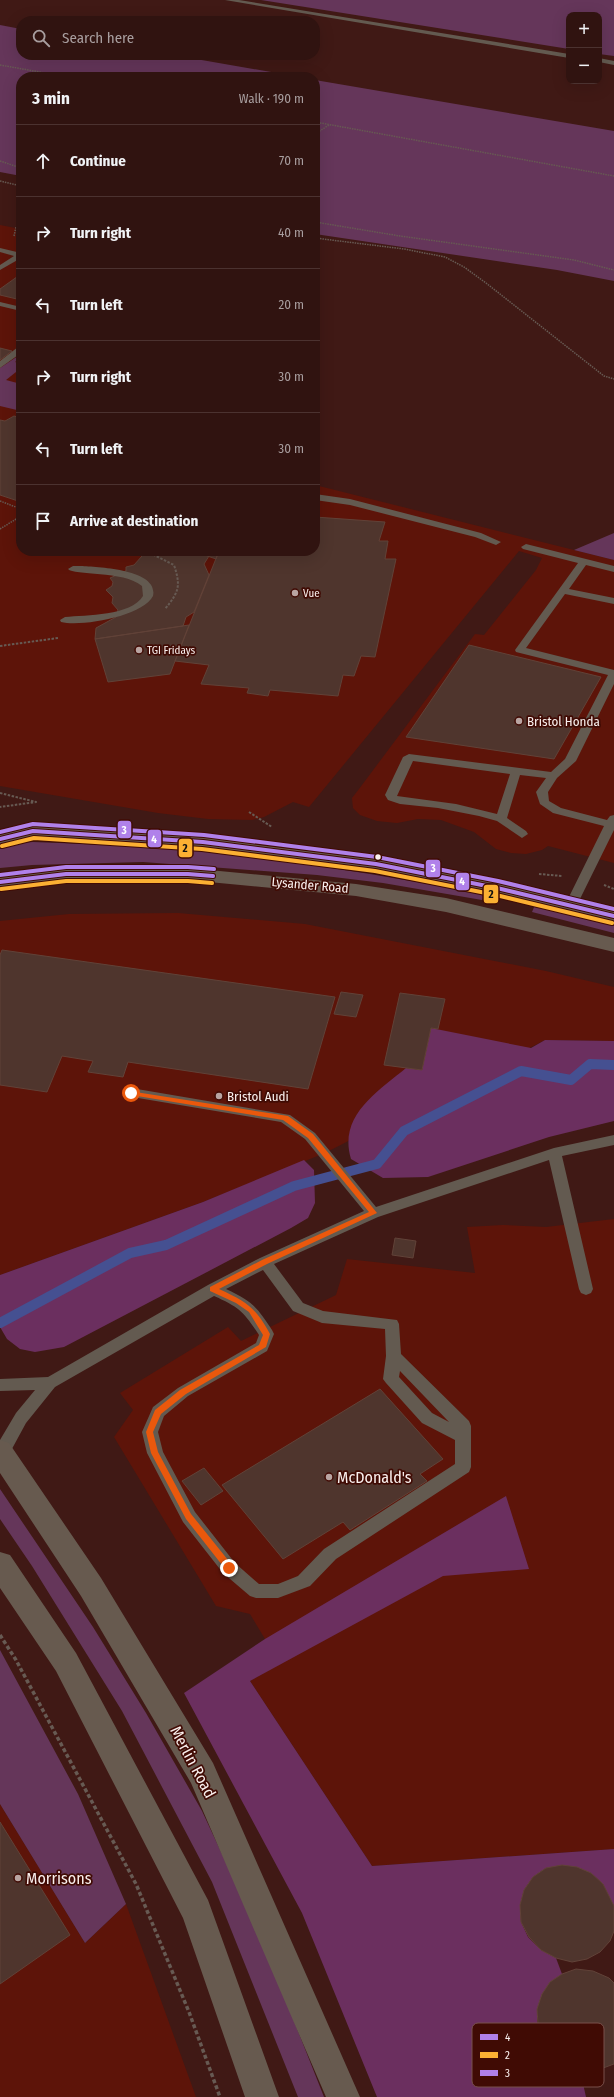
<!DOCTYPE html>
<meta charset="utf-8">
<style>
:root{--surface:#301310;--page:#381c19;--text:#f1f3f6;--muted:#a89e9f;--line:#4b3230}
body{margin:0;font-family:"Fira Sans Condensed",sans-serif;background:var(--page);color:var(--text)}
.controls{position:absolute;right:12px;top:12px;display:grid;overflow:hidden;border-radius:8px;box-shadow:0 4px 16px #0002}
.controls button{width:36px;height:36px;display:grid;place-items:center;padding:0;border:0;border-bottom:1px solid var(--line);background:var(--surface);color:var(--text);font:20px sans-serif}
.stop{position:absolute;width:12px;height:12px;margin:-9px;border:3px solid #ea580c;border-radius:50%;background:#fff}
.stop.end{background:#ea580c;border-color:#fff;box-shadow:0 1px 4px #0008}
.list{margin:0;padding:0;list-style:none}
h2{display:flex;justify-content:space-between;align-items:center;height:52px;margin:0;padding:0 16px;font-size:17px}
h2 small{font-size:13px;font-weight:400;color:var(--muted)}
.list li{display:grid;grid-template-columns:26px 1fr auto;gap:12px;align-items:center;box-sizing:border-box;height:72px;padding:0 16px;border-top:1px solid var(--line)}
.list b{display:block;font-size:15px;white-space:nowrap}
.list em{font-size:13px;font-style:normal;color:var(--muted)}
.icon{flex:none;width:22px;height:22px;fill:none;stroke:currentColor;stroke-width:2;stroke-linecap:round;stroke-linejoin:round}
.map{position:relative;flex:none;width:614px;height:2097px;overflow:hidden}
.search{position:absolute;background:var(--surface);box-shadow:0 4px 16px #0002;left:16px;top:16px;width:304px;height:44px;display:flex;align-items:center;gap:10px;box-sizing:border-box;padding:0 14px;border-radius:16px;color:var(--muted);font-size:15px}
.panel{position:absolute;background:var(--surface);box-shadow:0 4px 16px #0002;left:16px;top:72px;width:304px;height:484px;border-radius:16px}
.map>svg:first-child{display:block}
.built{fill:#5d1409}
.green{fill:#65365a}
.forest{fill:#6b2f5f}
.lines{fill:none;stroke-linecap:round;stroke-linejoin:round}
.stream{stroke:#455091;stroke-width:10}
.building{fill:#4f352d;stroke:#614238}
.path-far2{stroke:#675a53;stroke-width:1.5;stroke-dasharray:1.5 1;stroke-linecap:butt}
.path-far1{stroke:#675a53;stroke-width:2;stroke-dasharray:2.5 1.5;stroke-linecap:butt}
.path{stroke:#675a53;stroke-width:3.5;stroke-dasharray:4 2.5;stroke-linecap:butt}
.lane{fill:#635a50;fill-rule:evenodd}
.secondary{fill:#675a4f;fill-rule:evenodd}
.bus-1-casing{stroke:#400b04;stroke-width:6}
.bus-2-casing{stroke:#400b04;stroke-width:6}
.bus-3-casing{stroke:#400b04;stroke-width:6}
.bus-1{stroke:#b081ea;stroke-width:4}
.bus-2{stroke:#fbb033;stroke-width:4}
.bus-3{stroke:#b081ea;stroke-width:4}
.route{fill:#ea580c}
.poi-dot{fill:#b9a5a2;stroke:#400b04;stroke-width:1.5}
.bus-dot{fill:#faf0ee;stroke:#400b04;stroke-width:1.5}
.labels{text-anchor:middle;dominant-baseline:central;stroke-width:3.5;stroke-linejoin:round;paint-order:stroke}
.far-poi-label{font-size:11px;fill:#faf0ee;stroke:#400b04;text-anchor:start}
.poi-label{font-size:13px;fill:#faf0ee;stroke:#400b04;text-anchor:start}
.street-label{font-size:13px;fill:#faf0ee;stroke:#400b04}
.near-poi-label{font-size:16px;fill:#faf0ee;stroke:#400b04;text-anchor:start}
.near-street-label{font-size:16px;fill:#faf0ee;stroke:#400b04}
.key{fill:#400b04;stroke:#78504a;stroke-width:1}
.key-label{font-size:11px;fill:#faf0ee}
.line-badge{stroke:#400b04;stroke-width:1.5}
.badge-label{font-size:11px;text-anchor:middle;font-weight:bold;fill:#fff}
.pale-badge-label{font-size:11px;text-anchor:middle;font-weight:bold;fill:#111}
</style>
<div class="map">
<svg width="614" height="2097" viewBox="0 0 614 2097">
<rect width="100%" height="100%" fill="#401915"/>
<path class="built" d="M0 225 21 229V551H315V485L614 560V863L548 846 542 850 526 854 511 853 496 849 474 832 441 820 418 819 397 823 377 821 360 815 353 808 352 798 359 789 475 634 484 635 536 570 542 558 519 551 309 807 293 802 264 817 252 820 208 819 158 813 0 786Z
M178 913 305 924 546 971 614 987V1041L545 1040 325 1153 203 1202 0 1275V921L69 914Z
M614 1219V1849L372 1866 250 1681 281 1663 265 1639 250 1614 216 1606 114 1437 133 1410 120 1393 228 1327 241 1341 336 1295 347 1259 475 1273 467 1227 503 1225 546 1227Z
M0 1804 85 1943 126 1904 196 2097H0Z"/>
<path class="green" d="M261 0H614V56L599 54V15H569V49Z
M0 25 21 29V55H173L300 77H21V176L0 172Z
M315 80 614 131V281L557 270 315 234Z
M21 354V357L15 362 21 364V368L6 380 21 384V411L0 406V368Z
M614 533V560L574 550Z
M33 842C77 844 122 845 166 848 274 857 380 875 485 894L482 900 383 883 317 875 143 862 32 865 0 868V844Z
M535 905 614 924V933L532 912Z
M0 1489 93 1627 146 1713 202 1811 262 1940 324 2097H298L212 1882 122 1711 32 1566 0 1519Z
M0 1650 78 1794 126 1904 85 1943 0 1804Z"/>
<path class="forest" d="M431 1028 531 1048 545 1040 614 1041V1121L549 1137 428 1177 383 1178 351 1159C338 1116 377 1092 406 1068L422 1070Z
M304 1160 314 1170 315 1203 308 1218 291 1228 64 1347 35 1352 20 1349 7 1339 0 1327V1275L203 1202Z
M506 1496 529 1569 443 1576 250 1681 372 1866 614 1849V1906L603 1884 591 1873 546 1868 533 1877 524 1890 520 1905 521 1922 528 1937 541 1950 556 1958 562 1974C519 2004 536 2053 580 2070L586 2097H377L302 1913 184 1693 265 1639Z"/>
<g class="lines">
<path class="stream" d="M0 1323 130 1253 166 1245 294 1186 377 1164 404 1131 521 1071 571 1080 590 1064 614 1065"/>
</g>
<path class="building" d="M21 274V300L0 295V289Z
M0 348 12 351 0 360Z
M14 416 21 418V502L0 495V420L5 421Z
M315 517 385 522 379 541H388L385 559H396L375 657 361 656 354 676 343 675 338 696 270 690 268 696 247 693 249 688 201 684 209 665 175 661 219 551H315Z
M144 551H193L209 556 204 564 209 575 194 612 186 617 183 626 95 639 96 628 116 617 118 610 112 603 113 597 106 590 112 586 113 582 110 578 126 571V567L134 565 142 556Z
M193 551H219L216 559Z
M189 625 170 674 108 682 95 639Z
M469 645 601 677 554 759 406 737Z
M2 950 335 997 308 1089 128 1062 123 1077 88 1072 93 1061 62 1056 47 1092 0 1085V955Z
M341 992 363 995 356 1017 334 1014Z
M400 993 445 999 438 1029 431 1028 422 1070 384 1065Z
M395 1238 416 1241 413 1258 392 1255Z
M380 1389 443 1459 420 1474 427 1481 350 1530 343 1522 283 1559 222 1485Z
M204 1468 223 1491 201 1505 182 1481Z
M0 1822 70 1935 0 1984Z
M562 1865 577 1867 591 1873 603 1884 614 1906V1931L610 1941 600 1952 587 1959 572 1962 556 1958 541 1950 529 1937 521 1922 520 1905 524 1890 533 1877 546 1868Z
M576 1969 593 1971 609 1978 614 1983V2064L595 2071 580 2070 565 2064 552 2053 543 2040 538 2024 537 2009 542 1994 550 1982 562 1974Z"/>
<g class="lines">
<path class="path-far2" d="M0 65 68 77
M315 122 614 176
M315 134 329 125
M0 161 21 168
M0 181 21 186
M315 222 400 236 574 260 614 270
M14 236 16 227 21 225
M315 238 404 249 445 257 464 267 486 283 604 376 614 379
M0 501 21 509
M0 529 21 516"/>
<path class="path-far1" d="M146 551 174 565C181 586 179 592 165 609
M0 646 58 638
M0 793 36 802 0 807
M249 812 272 827
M539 874 562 876
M604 885 614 889"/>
<path class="path" d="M0 1635 16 1660 136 1884 189 2012 220 2097"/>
<path class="lane" d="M225 0H239L569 54V58Z
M599 58 614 61V65L599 62Z
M0 248 21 253V258L0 270V265L14 256 0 252Z
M0 302 21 307V311L0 306Z
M18 347H21V353L0 368V361Z
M315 494 350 499 481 533 501 542 496 545 475 537 350 505 315 500Z
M526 544 614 566V572L586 565 569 589 614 598V604L565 594 526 648 614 670V684L576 761 557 778 548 792 549 801 561 808 607 820 610 816 614 815V830L577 905 571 909 565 905 604 826 553 813 540 804 536 792 546 778 520 775 507 818 526 831 528 834 522 838 497 821 479 816 438 808 400 804 388 800 385 795 403 757 409 754 551 772 565 759 608 675 516 652 515 650 578 563 523 549 521 547ZM413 761 510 774 497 814 456 804 397 796Z
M81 566C97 567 159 569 153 596 143 616 82 627 61 622L60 620 65 617C86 615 131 616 143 596L142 586C123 570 74 576 68 569L73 566Z
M131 1088 290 1115 315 1133 376 1207 554 1148 614 1135V1145L562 1156 593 1289 591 1293 586 1295 581 1293 579 1289 549 1160 378 1217 274 1264 303 1303 323 1311 397 1320 399 1324 401 1354 469 1421 471 1426V1467L469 1472 336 1559 310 1586 278 1598H256L250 1596 223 1573 183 1522 147 1453 142 1432 153 1407 178 1388 256 1343 259 1335C244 1312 239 1307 214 1296L55 1387 26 1423 7 1458 0 1459V1440L16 1413 35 1390 0 1391V1379L48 1377 208 1285 260 1258 364 1211 305 1139 281 1122 126 1096 124 1093 126 1090ZM263 1270 293 1311 322 1323 385 1329 386 1356 383 1379 386 1383 422 1423 455 1440V1464L324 1549 298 1576 278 1584H259L235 1563 195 1512 163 1452 158 1432 164 1416 188 1396 267 1351 274 1334 272 1330C257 1307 252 1301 226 1289ZM400 1371 449 1422 432 1413 399 1377Z"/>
<path class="secondary" d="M33 825C148 831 262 840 375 858 456 870 535 891 614 909V923L497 894 376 870 203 848 33 837 0 845V833Z
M66 868H188L356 884 446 898 614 938V952L446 912 356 896 188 880H66L0 888V876Z
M0 1440 9 1443 101 1578 213 1763 360 2097H326L191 1783 81 1596 0 1473Z
M0 1552 10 1555 76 1653 208 1900 279 2097H245L183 1918 56 1671 0 1588Z"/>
<defs>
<path id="bus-1" d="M0 839 33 831 203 842 376 864 497 888 614 916
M0 882 66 874H188L213 876"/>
<path id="bus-2" d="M2 846 34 838 202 849 375 871 496 895 612 923
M1 889 66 881H188L212 883"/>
<path id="bus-3" d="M0 832 33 824 204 835 377 857 498 881 614 909
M0 875 66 867H188L214 869"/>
</defs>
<use href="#bus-1" class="bus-1-casing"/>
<use href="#bus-2" class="bus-2-casing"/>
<use href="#bus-3" class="bus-3-casing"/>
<use href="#bus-1" class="bus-1"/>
<use href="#bus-2" class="bus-2"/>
<use href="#bus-3" class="bus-3"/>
</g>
<path class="route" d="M129 1091 288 1116 313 1134 377 1213 267 1264 219 1289C247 1302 255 1307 270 1334L266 1347 186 1394 161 1414 153 1432 158 1452 191 1514 232 1565 233 1568 229 1571 226 1570 186 1519 151 1453 146 1432 155 1410 180 1390 259 1345 263 1335 249 1312 236 1303 210 1291V1287L262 1260 369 1212 308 1138 283 1120 131 1095H129Z"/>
<g class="poi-dot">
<circle cx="295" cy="593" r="4"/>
<circle cx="139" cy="650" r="4"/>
<circle cx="519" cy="721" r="4"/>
<circle cx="219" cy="1096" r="4"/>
<circle cx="329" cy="1477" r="4"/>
<circle cx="18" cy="1878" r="4"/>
</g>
<circle class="bus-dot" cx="378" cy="857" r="3.5"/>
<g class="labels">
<g class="far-poi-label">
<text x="303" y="593">Vue</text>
<text x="147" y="650">TGI Fridays</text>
</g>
<g class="poi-label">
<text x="527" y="721">Bristol Honda</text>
<text x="227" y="1096">Bristol Audi</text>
</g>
<g class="street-label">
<text transform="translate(310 885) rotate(5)">Lysander Road</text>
</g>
<g class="near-poi-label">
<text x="337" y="1477">McDonald's</text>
<text x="26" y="1878">Morrisons</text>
</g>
<g class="near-street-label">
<text transform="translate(193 1762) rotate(62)">Merlin Road</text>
</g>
</g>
<rect x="472" y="2023" width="132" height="64" rx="6" class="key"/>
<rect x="480" y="2034" width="18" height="6" fill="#b081ea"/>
<rect x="480" y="2052" width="18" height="6" fill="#fbb033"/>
<rect x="480" y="2070" width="18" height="6" fill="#b081ea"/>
<g class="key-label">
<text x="505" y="2041">4</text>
<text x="505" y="2059">2</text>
<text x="505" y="2077">3</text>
</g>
<g class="line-badge">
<rect x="117" y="820" width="15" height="19" rx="4" fill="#b081ea"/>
<rect x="147" y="829" width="15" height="19" rx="4" fill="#b081ea"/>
<rect x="178" y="838" width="15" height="20" rx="4" fill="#fbb033"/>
<rect x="425" y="859" width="16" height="19" rx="4" fill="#b081ea"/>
<rect x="455" y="872" width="15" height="19" rx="4" fill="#b081ea"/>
<rect x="483" y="884" width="16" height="20" rx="4" fill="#fbb033"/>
</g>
<g class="badge-label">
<text x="124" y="834">3</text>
<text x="154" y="843">4</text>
<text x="433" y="872">3</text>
<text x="462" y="885">4</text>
</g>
<g class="pale-badge-label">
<text x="185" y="852">2</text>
<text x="491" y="898">2</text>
</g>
</svg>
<div class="controls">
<button>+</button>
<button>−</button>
</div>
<div class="stop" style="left:131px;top:1093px"></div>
<div class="stop end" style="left:229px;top:1568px"></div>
<div class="search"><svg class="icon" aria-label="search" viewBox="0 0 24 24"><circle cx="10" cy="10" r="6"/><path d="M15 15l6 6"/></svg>Search here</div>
<section class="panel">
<h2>3 min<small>Walk · 190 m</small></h2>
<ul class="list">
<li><svg class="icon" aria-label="ahead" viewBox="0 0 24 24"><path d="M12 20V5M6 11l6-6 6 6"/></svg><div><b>Continue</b></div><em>70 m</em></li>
<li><svg class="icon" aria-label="right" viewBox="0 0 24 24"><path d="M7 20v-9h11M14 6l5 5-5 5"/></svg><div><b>Turn right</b></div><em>40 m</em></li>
<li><svg class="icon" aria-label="left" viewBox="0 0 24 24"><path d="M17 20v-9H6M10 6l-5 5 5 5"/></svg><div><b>Turn left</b></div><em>20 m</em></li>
<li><svg class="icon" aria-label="right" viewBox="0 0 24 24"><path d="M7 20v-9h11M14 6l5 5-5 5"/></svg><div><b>Turn right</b></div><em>30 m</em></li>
<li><svg class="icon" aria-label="left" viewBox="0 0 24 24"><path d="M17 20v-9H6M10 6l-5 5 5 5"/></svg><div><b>Turn left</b></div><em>30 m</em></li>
<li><svg class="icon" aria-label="arrive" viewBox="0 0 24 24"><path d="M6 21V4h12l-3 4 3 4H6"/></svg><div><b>Arrive at destination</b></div></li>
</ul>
</section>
</div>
